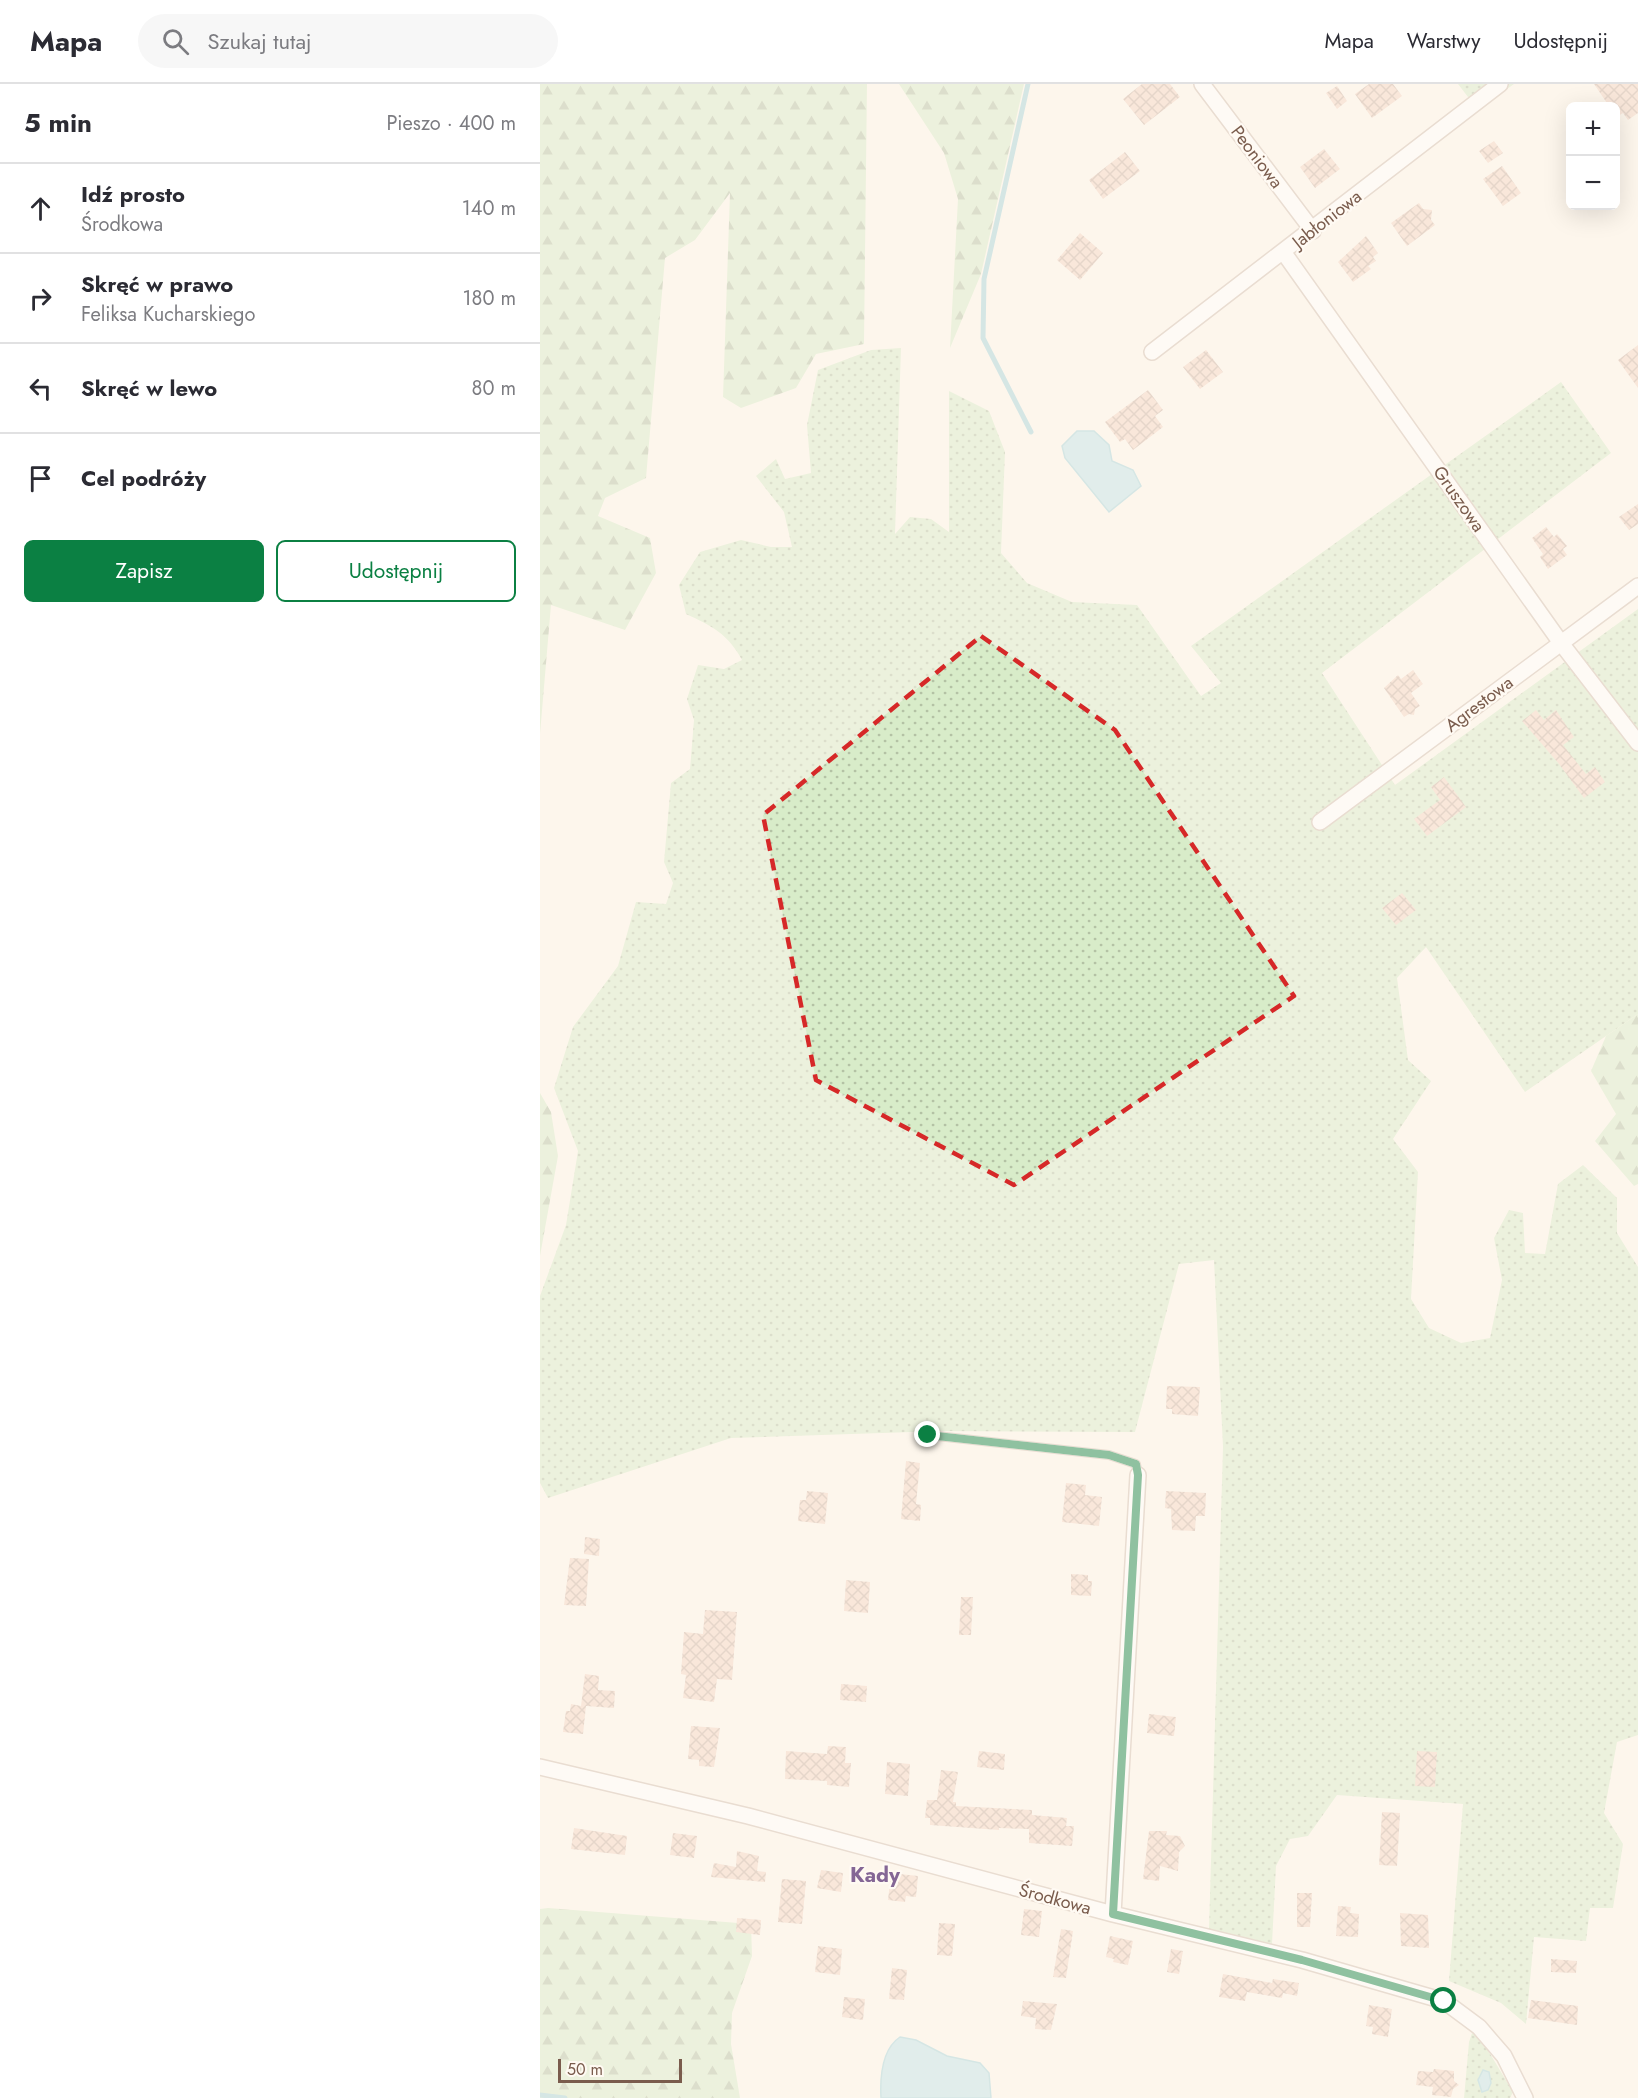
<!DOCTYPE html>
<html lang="pl">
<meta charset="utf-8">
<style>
:root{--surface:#fff;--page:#f7f7f7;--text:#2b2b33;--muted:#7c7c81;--line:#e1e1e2;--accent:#0b8043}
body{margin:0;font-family:Jost,sans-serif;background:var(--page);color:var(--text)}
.controls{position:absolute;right:18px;top:18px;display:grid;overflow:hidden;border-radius:9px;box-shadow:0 6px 24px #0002}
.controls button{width:54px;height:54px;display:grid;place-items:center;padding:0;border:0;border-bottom:2px solid var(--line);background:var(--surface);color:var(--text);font:30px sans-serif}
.scale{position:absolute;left:18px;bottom:15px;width:124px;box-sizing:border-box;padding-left:6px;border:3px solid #7a5c4d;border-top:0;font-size:16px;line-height:21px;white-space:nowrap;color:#7a5c4d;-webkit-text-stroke:4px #fffaf3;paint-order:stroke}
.stop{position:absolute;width:18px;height:18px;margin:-14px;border:4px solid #0b8043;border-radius:50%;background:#fff}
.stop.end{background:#0b8043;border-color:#fff;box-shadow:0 2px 6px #0008}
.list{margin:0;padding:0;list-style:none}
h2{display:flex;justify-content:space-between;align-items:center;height:78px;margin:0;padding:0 24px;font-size:26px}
h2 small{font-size:20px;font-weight:400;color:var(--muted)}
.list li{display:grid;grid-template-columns:39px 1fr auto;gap:18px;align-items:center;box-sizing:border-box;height:90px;padding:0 24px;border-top:2px solid var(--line)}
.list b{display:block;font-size:22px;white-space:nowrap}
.list p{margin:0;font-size:20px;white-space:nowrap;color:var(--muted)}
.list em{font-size:20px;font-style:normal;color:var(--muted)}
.actions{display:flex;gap:12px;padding:18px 24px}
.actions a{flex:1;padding:14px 0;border:2px solid var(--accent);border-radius:9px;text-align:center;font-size:21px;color:var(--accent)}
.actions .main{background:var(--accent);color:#fff}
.icon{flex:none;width:33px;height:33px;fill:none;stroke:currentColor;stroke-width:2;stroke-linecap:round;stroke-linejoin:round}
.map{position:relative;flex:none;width:1098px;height:2014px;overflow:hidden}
header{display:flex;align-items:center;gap:36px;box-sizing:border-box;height:84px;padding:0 30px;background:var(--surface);border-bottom:2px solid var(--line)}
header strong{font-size:28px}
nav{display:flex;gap:33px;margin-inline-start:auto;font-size:21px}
.search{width:420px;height:54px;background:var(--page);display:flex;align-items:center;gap:15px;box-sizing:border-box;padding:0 21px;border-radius:33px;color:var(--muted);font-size:22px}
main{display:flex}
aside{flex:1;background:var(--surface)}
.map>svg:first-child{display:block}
.grass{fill:url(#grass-dots)}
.forest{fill:url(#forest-firs)}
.water{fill:#bfe3e8;stroke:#a5d3da;stroke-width:1.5}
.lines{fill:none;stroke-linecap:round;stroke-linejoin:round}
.stream{stroke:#a5d3da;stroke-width:5}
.building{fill:url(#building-cross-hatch)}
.service-casing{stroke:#d1beb0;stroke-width:10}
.minor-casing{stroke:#d1beb0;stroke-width:18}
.service{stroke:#fff;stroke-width:8}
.minor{stroke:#fff;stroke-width:15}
.route{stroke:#0b8043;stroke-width:8}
.marked{fill:none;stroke:#d62828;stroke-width:4.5;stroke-dasharray:12 8;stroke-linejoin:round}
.labels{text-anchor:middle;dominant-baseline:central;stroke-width:4.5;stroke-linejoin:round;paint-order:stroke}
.street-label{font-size:18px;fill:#7a5c4d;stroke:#fffaf3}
.quarter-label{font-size:21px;font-weight:bold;fill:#846695;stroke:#fffaf3}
</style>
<header>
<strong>Mapa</strong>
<div class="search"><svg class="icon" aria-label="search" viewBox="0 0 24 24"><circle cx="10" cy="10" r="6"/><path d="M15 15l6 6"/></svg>Szukaj tutaj</div>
<nav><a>Mapa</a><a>Warstwy</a><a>Udostępnij</a></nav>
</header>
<main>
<aside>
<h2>5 min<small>Pieszo · 400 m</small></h2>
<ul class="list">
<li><svg class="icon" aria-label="ahead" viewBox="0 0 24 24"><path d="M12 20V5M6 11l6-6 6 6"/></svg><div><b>Idź prosto</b><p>Środkowa</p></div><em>140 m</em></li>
<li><svg class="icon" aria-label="right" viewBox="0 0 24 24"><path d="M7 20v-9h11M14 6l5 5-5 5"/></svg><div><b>Skręć w prawo</b><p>Feliksa Kucharskiego</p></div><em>180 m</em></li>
<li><svg class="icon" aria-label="left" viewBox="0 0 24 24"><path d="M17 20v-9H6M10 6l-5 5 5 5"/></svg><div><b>Skręć w lewo</b></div><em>80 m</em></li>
<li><svg class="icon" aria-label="arrive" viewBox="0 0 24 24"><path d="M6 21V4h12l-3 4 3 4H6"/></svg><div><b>Cel podróży</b></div></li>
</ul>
<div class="actions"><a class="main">Zapisz</a><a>Udostępnij</a></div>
</aside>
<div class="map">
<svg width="1098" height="2014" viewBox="0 0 1098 2014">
<defs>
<pattern id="grass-dots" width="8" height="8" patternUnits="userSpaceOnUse" patternTransform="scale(1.5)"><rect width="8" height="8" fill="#d8ecc9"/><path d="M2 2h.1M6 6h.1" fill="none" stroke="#b4c2a5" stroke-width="1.8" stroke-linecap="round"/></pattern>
<pattern id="forest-firs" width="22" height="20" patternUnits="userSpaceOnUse" patternTransform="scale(1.5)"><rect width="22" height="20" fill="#d8ecc9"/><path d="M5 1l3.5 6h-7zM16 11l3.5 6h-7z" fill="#b4c2a5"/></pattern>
<pattern id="building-cross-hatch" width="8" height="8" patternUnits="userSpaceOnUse" patternTransform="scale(1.5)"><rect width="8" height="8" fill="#f3d5c3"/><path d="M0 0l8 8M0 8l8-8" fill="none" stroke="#cab0a1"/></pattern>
</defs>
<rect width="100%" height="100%" fill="#fdf6ec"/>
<path class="grass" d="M918 0H974L938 26Z
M361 264 355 450 370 433 391 435 409 448V307L449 327 465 368 461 469 487 499 532 518 597 521 661 612 681 599 651 562 1021 298 1071 369 782 589 855 701 1098 525V930L985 1008 886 863 857 894 868 976 891 997 853 1055 878 1088 871 1215 889 1244 921 1259 950 1254 962 1196 954 1154 969 1126 983 1129 985 1169 1005 1170 1018 1100 1043 1081 1077 1114V1149L1098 1183V1651L1077 1658 1064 1729 1083 1760 1073 1824H1050L1046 1857 994 1853 986 1940 961 1919 909 1897 923 1720 797 1711 768 1752 750 1755 736 1782 732 1860 669 1846 683 1363 674 1176 639 1180 595 1348 402 1347 191 1354 8 1414 0 1399V1212L26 1141 38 1067 14 1004 33 943 78 882 96 818 126 820 133 799 124 778 131 699 150 685 154 636 147 615 158 581 184 585 202 576C188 550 172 542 146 530L139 501 160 468 201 456 231 463H252L244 428 216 392 236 375 245 395 271 389 267 341 278 286 331 266Z
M932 1949 940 1953 973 2008 970 2014H924L929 1958Z"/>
<path class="forest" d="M0 0H327L324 260 276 270 256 304 201 324 183 313 190 109 155 156 125 174 106 394 65 414 58 432 110 454 116 489 85 546 11 521 0 650Z
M359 0H484L441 190 410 264 418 115 404 69Z
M1098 930V1100L1094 1102 1055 1057 1076 1030 1051 987 1066 952Z
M0 1009 11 1028 18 1072 0 1172Z
M8 1824 211 1840 212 1872 192 1929 191 1960 200 2014H0V1825Z"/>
<path class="water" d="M537 347H554L569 361 572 377 593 386 601 402 569 428 525 374 522 362Z
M360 1953 376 1956 407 1972 440 1979 449 1989 451 2014H341C340 1994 342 1965 360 1953Z
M943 1986 949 1988 951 1999 948 2006 942 2008 938 1996Z"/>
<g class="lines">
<path class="stream" d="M488 0 444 195 443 254 491 348
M0 2011 25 2014"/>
</g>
<path class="building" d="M602 0H630L640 13 604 41 583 15Z
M829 0H853L862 12 832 34 815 10Z
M1054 0H1098V29L1088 36 1083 29 1078 32 1076 22H1069Z
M797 2 807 17 797 25 786 9Z
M954 57 963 69 948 79 939 67Z
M784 65 800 85 775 104 760 83Z
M585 68 600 87 563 115 549 96Z
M962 82 981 109 963 122 943 95Z
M879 119 883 125 892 126 891 136 895 141 867 162 851 139Z
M540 149 563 169 540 196 517 176Z
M826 152 838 169 833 173 836 177 828 182 831 185 813 198 798 178Z
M1098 261V304L1078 276Z
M666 266 683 288 660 305 643 283Z
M608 306 623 326 615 332 623 343 593 366 585 355 580 358 565 338Z
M1098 420V440L1089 446 1079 433Z
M1006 443 1014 453 1017 450 1027 462 1023 465 1027 471 1008 485 1000 473 1003 470 992 454Z
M873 586 883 600 871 609 880 622 875 625 874 631 869 630 864 633 844 604 858 591 861 595Z
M996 626 1004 636 1016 626 1034 653 1023 661 1046 690 1055 683 1065 698 1044 714 1019 680 982 637Z
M904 693 926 723 887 752 874 735 900 716 891 703Z
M862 809 876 826 856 841 842 824Z
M627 1302 660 1303 658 1332 632 1330V1325H626Z
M366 1377 380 1379 376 1420 381 1421 380 1437 361 1435Z
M526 1399 546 1401 545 1411 562 1413 559 1442 522 1438Z
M267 1407 288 1409 285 1440 258 1437 260 1416H266Z
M626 1407 666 1409 665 1432H656L655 1447 632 1446 631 1425 625 1424Z
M45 1453 60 1455 59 1472 44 1470Z
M30 1474 49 1475 46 1522 24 1521Z
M531 1490 548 1491V1497H552L551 1512 531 1511Z
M306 1496 330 1498 328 1529 304 1527Z
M421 1513H433L431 1551H419Z
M165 1526 197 1528 192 1596 177 1595 174 1618 143 1614 146 1591 141 1590 144 1548 163 1550Z
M45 1590 59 1592 58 1606 75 1607 74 1624 46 1622 43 1650 23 1648 26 1627H30L31 1620 41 1622Z
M301 1600 327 1602 326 1618 300 1616Z
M609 1630 636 1633 634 1652 607 1649Z
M151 1642 180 1644 174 1683 159 1682V1676L148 1675Z
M288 1662 306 1663 305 1679H311L309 1703 287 1701V1697L245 1695 246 1667 287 1670Z
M439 1667 465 1670 464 1686 437 1683Z
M877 1667 897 1668 895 1703 875 1702Z
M347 1678 370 1680 368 1712 345 1710Z
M401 1686 418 1688 413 1718H416V1722L492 1726V1731L527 1734 526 1742H534L532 1762 489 1759V1745L459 1744V1746L390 1741V1734H385L387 1716H397Z
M842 1728 860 1729 857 1782 839 1781Z
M34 1744 87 1752 85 1771 31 1765Z
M609 1747H627L626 1751 640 1752 645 1762 639 1768 638 1787 620 1782 619 1797 603 1795Z
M133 1749 157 1752 154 1774 130 1771Z
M197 1767 219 1772 217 1787 226 1788 225 1798 171 1793 174 1779 196 1783Z
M281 1786 303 1789 301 1808 277 1804Z
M351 1789 378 1792 376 1813 366 1812 365 1818 348 1816Z
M242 1795 266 1797 262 1840 238 1838Z
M757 1809H772L770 1843H757Z
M798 1822 811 1823 810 1829 819 1830 818 1853 796 1852Z
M484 1825 502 1827 499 1853 481 1851Z
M860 1829 888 1831 889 1864 861 1862Z
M197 1834 221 1836 220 1851 196 1848Z
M399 1839 415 1840 412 1872 397 1871Z
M521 1845 533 1847 526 1894 513 1893Z
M570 1852 593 1857 588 1881 573 1878 574 1875 566 1873Z
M278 1862 302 1865 300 1891 275 1888Z
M631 1865 643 1867 639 1890 627 1888Z
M1011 1875 1037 1877 1036 1889 1011 1888Z
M352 1884 367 1886 364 1916 349 1915Z
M683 1890 732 1899 733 1895 759 1899 757 1912 743 1909 742 1914 707 1908 705 1917 679 1913Z
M304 1913 325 1915 323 1936 302 1933Z
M991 1916 1038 1922 1037 1941 988 1934Z
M483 1917 517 1920 511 1946 495 1945 496 1934 481 1932Z
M829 1921 852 1925 848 1953 832 1950 833 1943 826 1942Z
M894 1985 914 1987V1997L919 2001 913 2005 911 2013 892 2011 893 2003 876 2001 878 1987 893 1988Z"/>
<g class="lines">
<defs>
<path id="service" d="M388 1351 569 1371 596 1380 598 1391"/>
<path id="minor" d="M662 0 773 147
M744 169 1021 559 1098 659
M612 268 960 0
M780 738 1098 502
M0 1683 208 1732 573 1830 762 1876 904 1917 939 1943 964 1972 985 2014
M573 1830 598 1391"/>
</defs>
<use href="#service" class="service-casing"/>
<use href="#minor" class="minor-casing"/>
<use href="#service" class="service"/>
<use href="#minor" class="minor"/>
</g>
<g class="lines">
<path class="route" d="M388 1351 569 1371 596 1380 598 1391 573 1830 762 1876 904 1917"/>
</g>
<path d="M0 0H1098V2014H0ZM441 552 575 646 754 912 474 1101 276 996 223 731Z" fill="#fdf6ec" fill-opacity=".55" fill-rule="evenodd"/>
<path class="marked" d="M441 552 575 646 754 912 474 1101 276 996 223 731Z"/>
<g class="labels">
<g class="street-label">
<text transform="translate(717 73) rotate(53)">Peoniowa</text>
<text transform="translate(787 135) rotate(-38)">Jabłoniowa</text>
<text transform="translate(919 415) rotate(55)">Gruszowa</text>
<text transform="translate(939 620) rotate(-37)">Agrestowa</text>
<text transform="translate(515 1815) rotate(15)">Środkowa</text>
</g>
<g class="quarter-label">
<text x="335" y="1791">Kady</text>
</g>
</g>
</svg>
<div class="controls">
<button>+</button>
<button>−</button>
</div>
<div class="scale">50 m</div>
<div class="stop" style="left:904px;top:1917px"></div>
<div class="stop end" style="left:388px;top:1351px"></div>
</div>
</main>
